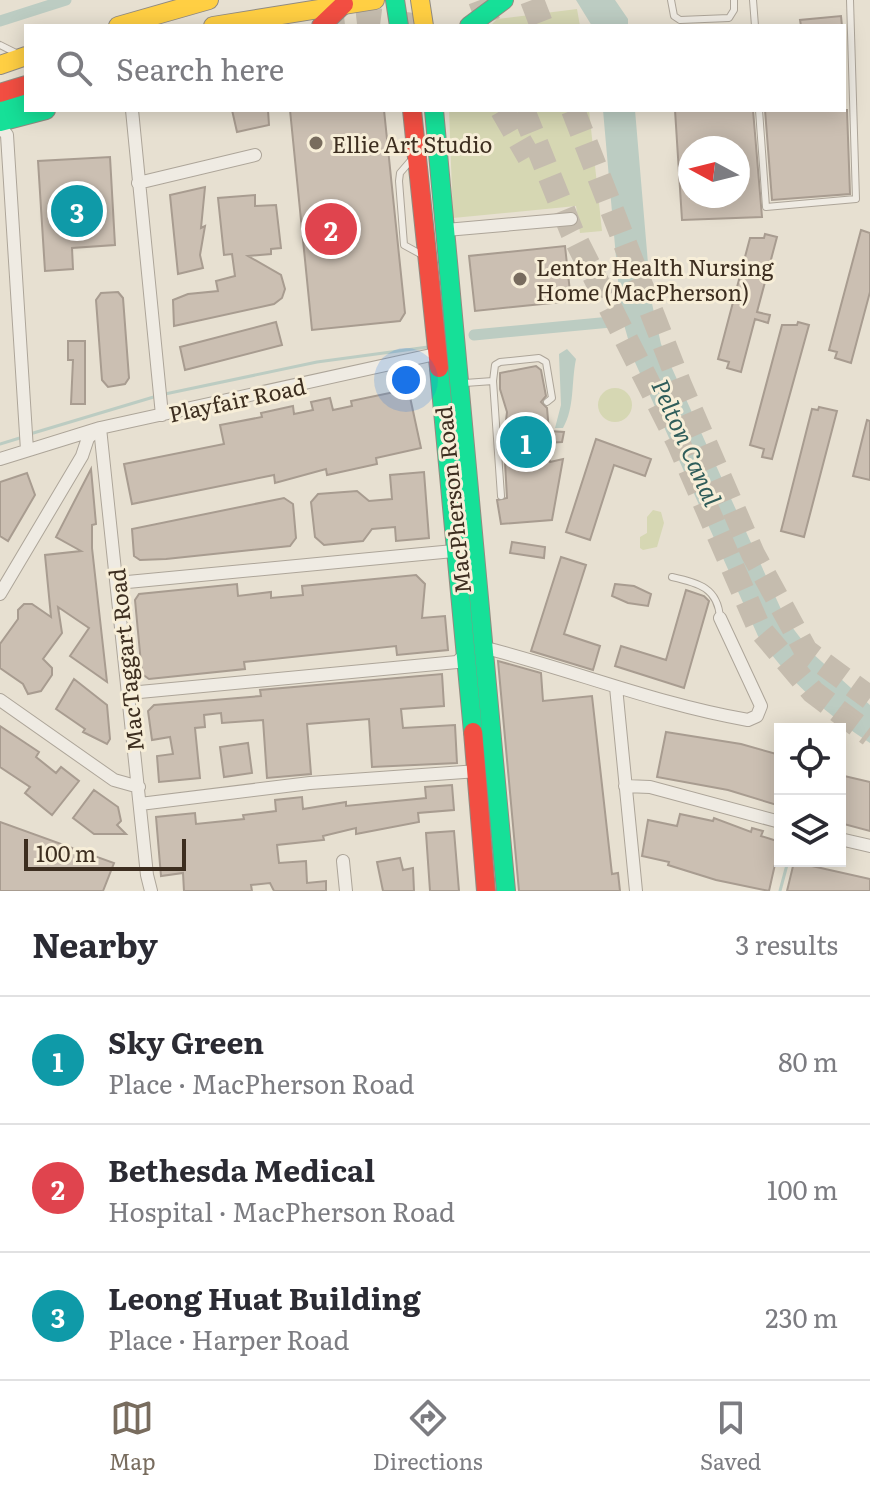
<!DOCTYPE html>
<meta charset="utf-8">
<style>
:root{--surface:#fff;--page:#f7f7f7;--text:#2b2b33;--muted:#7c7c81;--line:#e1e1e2;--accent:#786c5e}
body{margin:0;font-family:Literata,serif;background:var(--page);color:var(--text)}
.controls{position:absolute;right:24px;bottom:24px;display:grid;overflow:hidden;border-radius:0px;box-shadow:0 4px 20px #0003}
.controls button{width:72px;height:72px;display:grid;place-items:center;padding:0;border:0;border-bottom:2px solid var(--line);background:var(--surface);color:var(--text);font:40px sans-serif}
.compass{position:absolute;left:678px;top:136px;width:72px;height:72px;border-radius:50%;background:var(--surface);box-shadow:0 4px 20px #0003;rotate:277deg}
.scale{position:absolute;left:24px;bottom:20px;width:162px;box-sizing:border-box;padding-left:8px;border:4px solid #3d2e20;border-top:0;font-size:22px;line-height:28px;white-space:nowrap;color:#3d2e20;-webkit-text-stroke:6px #f7eed8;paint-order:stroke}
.you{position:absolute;left:406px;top:380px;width:28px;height:28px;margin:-20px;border:6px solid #fff;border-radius:50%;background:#1a73e8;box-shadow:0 0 0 12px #1a73e833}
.badge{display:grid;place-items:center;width:52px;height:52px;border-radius:50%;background:var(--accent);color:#fff;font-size:26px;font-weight:700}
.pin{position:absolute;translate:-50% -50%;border:4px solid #fff;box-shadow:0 2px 8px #0006}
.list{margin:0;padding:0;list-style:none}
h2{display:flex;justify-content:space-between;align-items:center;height:104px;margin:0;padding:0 32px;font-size:34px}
h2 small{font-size:26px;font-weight:400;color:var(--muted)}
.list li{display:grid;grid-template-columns:52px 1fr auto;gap:24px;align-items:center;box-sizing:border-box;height:128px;padding:0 32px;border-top:2px solid var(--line)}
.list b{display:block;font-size:30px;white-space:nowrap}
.list p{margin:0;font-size:26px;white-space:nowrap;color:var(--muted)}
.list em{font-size:26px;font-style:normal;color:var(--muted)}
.icon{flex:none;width:44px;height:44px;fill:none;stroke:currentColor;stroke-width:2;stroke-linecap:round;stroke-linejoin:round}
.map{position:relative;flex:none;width:870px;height:891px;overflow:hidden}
.search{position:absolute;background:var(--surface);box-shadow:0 4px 20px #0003;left:24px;right:24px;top:24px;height:88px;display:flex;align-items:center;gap:20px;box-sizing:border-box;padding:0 28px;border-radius:0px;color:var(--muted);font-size:30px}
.sheet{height:488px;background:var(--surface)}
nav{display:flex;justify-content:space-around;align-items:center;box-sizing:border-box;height:112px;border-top:2px solid var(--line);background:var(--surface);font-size:22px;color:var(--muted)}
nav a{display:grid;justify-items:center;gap:4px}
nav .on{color:var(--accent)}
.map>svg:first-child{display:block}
.green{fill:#d6d7b3}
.water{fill:#bcccc2}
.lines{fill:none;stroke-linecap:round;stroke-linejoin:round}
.stream{stroke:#bcccc2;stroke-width:3}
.canal{stroke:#bcccc2;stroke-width:11}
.building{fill:#cbbfb2;stroke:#a89c90;stroke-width:2;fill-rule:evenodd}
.highway-tunnel{stroke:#c5bcae;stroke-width:24;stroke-dasharray:24 12;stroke-linecap:butt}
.lane-casing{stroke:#ada599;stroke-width:8}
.street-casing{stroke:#ada599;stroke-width:14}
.fast-casing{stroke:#928b80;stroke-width:20}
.slow-casing{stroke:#928b80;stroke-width:20}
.jam-casing{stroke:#928b80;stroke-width:20}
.lane{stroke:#efebe3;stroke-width:6}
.street{stroke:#efebe3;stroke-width:12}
.fast{stroke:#16e098;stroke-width:18}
.slow{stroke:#ffcf43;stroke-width:18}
.jam{stroke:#f24e42;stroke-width:18}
.poi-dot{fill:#786c5e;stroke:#f7eed8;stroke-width:3}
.labels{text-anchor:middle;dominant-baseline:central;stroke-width:6;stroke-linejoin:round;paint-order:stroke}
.poi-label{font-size:22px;fill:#3d2e20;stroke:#f7eed8;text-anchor:start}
.street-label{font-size:22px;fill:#3d2e20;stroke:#f7eed8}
.water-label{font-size:24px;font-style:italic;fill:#2f5d5a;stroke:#f7eed8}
</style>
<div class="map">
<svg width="870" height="891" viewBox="0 0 870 891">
<rect width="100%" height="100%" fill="#e7e0d1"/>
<path class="green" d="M577 9 580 26H490L497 19Z
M449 110H589L602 231 580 233 576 206 453 218Z
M598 405a17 17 0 1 1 34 0a17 17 0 1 1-34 0Z
M653 510 661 512 664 523 657 547 643 550 640 548V537L647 533V517Z"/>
<path class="water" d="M576 0H615L628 19V26H592Z
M603 110H635L651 299 661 344 785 618 812 653 870 705V743C826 714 788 680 758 636L634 360 621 314Z
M567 349 576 359C571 383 575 407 563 428H555L561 405 559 354Z"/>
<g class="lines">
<path class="stream" d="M165 394 317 362 428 347
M30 434 157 396
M0 444 23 437
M780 891 788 861"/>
<path class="canal" d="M0 21 66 0
M474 335 611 322"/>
</g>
<path class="building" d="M841 16 842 26H801L800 20Z
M232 110H268L269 125 237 132Z
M290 110H384L405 313 400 321 312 330Z
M675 110H753L762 217 682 220ZM690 148H738V196L690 198Z
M765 110H847L850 194 772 200Z
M110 157 115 245 72 248 73 269 45 271 38 161Z
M205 187 201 228 205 226 200 255 203 268 178 274 170 195Z
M255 195V206L276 205 281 248 271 249V254L248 256 281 275 285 289 282 298 274 304 174 326 173 300 188 294 218 291 216 281 235 276 232 254 224 255 218 198Z
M861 230 870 233V292L851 363 835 358 837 352 829 350Z
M765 234 777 237 757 312 770 315 768 323 755 319 741 372 727 368 729 362 718 359 750 238H764Z
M565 246 571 301 475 311 469 256Z
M118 292 123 298 129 378 125 384 108 387 102 380 96 300 101 293Z
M276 322 282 345 185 370 180 347Z
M798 322 809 325 772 459 762 457 764 449 750 445 782 325H797Z
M68 341H85V404H71L73 360H68Z
M536 366 541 370 546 396 541 402 547 408 549 431 564 432 562 442 545 443 550 462 563 459 552 520 501 524 497 500 507 498 505 462 508 451 504 438 507 412 500 389V373Z
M399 391 410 397 421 448 376 458 377 464 327 475 326 469 275 483 274 475 132 504 124 464 224 444 220 425 262 417 261 413 293 406 294 414 313 410 311 402 330 398 333 410 352 406 351 401Z
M819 407 837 411 804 537 781 531 812 409 818 410Z
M867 420 870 421V480L853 476Z
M596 439 651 459 645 476 614 465 590 540 566 532Z
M91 469 96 524 92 525V548L107 682 70 656 89 628 58 607 62 633 43 659 52 668V675L41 691 28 694 23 684 0 668V644L18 619V610L24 604H32L51 617 45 555 81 551 56 537Z
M424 472 429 538 396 541 395 527 372 529 363 541 324 545 315 537 311 502 318 494 357 491 369 501 392 499 390 475Z
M27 473 35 495 8 541 0 536V482Z
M284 498 293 504 296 538 290 546 166 559 140 560 134 556 132 529Z
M512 542 545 547 544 558 510 553Z
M561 557 586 565 564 634 600 646 593 670 531 651Z
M416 575 425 584 422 618 445 616 448 650 397 655 396 646 244 662 245 669 149 679 142 674 135 600 139 594 237 584 238 596 271 592V598L303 595 302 586Z
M615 584 634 586 651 594 648 606 628 603 612 596Z
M686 590 704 596 709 601 684 688 615 666 621 646 666 660Z
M498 661 541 673 543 701 592 696 612 874 618 873 620 891H519Z
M442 674 444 706 401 709 403 728 455 725 457 763 372 767 369 719 307 724 311 774 267 778 263 720 222 723 221 713 204 715 205 727 195 728 200 778 159 782 157 756 173 754 170 737 152 740 148 711 154 705 261 696 260 690Z
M74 679 107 705 110 739 107 744 83 732 85 729 56 709Z
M0 726 39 752 36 757 56 773 61 767 79 781 52 815 25 793 30 787 0 767Z
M666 732 741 744 780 755V806L728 790 657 777Z
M248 743 252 773 224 777 220 747Z
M840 775 870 782V831L840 823Z
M452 785 454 810 418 813 419 822 356 834V828L323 836 324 840 277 845 279 863 306 861 307 883 326 881V891H274L270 883 251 885 252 891H184L183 873 161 876 156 817 195 813 196 824 244 819 243 815 276 811 275 800 302 797 303 809 346 802V806L426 798 425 787Z
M94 790 118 807 121 821 117 825 126 834H94L73 818Z
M680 814 713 821 714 818 751 832 752 828 763 831 761 836 780 842 769 891 716 880 668 865 669 862 642 856 648 820 677 826Z
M0 822 114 863 103 891H0Z
M454 831 459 891H430L426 833Z
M400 858 403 870 413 868 414 891H383L377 862Z
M794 862 870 879V891H787Z"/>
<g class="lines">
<path class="highway-tunnel" d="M480 0 490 26
M532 0 542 26
M321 26 375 20 421 26
M502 110 529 157
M523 110 572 232 678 442 759 628 813 692 870 735
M573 110 680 385 753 554 806 651 870 698"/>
<defs>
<path id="lane" d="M671 0 674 16 680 20 729 18 734 10V0
M753 0 755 26
M0 45 18 54
M759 110 766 207 856 199 850 0
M412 159 400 173 399 181 404 245 424 256
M493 381 501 496
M465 383 493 381 495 365 500 362 539 358 546 362 552 398 547 402
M672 577C699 583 718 588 720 618"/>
<path id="street" d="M132 110 162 415
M0 126 7 135 27 450
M138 183 255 155
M446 230 571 219
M100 428 147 875 151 891
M0 459 100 428 440 353
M117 583 464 550
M0 594 82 456 88 438 97 430
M486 648C576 671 656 704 748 720L757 716 761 706 720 618
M616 687 636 891
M129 693 457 662 467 653
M0 700 114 780 139 787
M625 786 650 787 780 822
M140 804 310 783 478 771
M840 839 870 846
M343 861 346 891"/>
<path id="fast" d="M395 0 399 26
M469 26 504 0
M0 108 26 101
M434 110 506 891
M0 122 46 110
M439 368 473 732"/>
<path id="slow" d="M420 0 424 26
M118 26 209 0
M213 26 375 0
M0 65 26 56"/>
<path id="jam" d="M321 26 344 4
M0 93 26 85
M412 110 439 368
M473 732 486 891"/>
</defs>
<use href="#lane" class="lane-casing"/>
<use href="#street" class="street-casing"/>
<use href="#fast" class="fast-casing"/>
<use href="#slow" class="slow-casing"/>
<use href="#jam" class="jam-casing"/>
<use href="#lane" class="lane"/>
<use href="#street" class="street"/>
<use href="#fast" class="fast"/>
<use href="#slow" class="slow"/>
<use href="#jam" class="jam"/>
</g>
<g class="poi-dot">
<circle cx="316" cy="143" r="8"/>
<circle cx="520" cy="279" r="8"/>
</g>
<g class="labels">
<g class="poi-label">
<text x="332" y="143">Ellie Art Studio</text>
<text x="536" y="266">Lentor Health Nursing<tspan x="536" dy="25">Home (MacPherson)</tspan></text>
</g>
<g class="street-label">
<text transform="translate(237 399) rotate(-12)">Playfair Road</text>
<text transform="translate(452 500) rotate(-96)">MacPherson Road</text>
<text transform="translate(125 660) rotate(-96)">MacTaggart Road</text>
</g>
<g class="water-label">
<text transform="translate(688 442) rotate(66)">Pelton Canal</text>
</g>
</g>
</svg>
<div class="controls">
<button><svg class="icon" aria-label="locate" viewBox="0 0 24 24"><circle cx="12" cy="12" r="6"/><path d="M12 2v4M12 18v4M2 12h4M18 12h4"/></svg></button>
<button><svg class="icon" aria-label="layers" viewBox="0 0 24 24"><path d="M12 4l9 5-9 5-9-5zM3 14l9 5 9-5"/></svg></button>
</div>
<svg class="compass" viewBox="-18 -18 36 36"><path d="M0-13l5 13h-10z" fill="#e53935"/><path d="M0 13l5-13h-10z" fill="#7c7c81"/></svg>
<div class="scale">100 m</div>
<div class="you"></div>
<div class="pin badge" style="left:526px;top:442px;background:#0f9aa8">1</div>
<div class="pin badge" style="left:331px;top:229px;background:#e0444e">2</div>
<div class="pin badge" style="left:77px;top:211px;background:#0f9aa8">3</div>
<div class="search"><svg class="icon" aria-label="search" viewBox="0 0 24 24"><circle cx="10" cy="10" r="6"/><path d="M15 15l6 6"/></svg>Search here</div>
</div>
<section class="sheet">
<h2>Nearby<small>3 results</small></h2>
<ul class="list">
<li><span class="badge" style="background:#0f9aa8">1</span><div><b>Sky Green</b><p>Place · MacPherson Road</p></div><em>80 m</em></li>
<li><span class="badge" style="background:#e0444e">2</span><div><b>Bethesda Medical</b><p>Hospital · MacPherson Road</p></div><em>100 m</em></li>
<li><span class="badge" style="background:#0f9aa8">3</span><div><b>Leong Huat Building</b><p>Place · Harper Road</p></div><em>230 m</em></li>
</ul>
</section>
<nav>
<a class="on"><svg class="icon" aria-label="map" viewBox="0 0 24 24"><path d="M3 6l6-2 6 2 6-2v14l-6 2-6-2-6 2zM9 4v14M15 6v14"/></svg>Map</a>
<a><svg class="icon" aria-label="directions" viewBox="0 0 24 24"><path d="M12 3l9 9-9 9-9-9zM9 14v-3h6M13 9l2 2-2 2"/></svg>Directions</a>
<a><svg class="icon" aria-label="saved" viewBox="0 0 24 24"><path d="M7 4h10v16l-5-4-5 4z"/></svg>Saved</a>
</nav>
